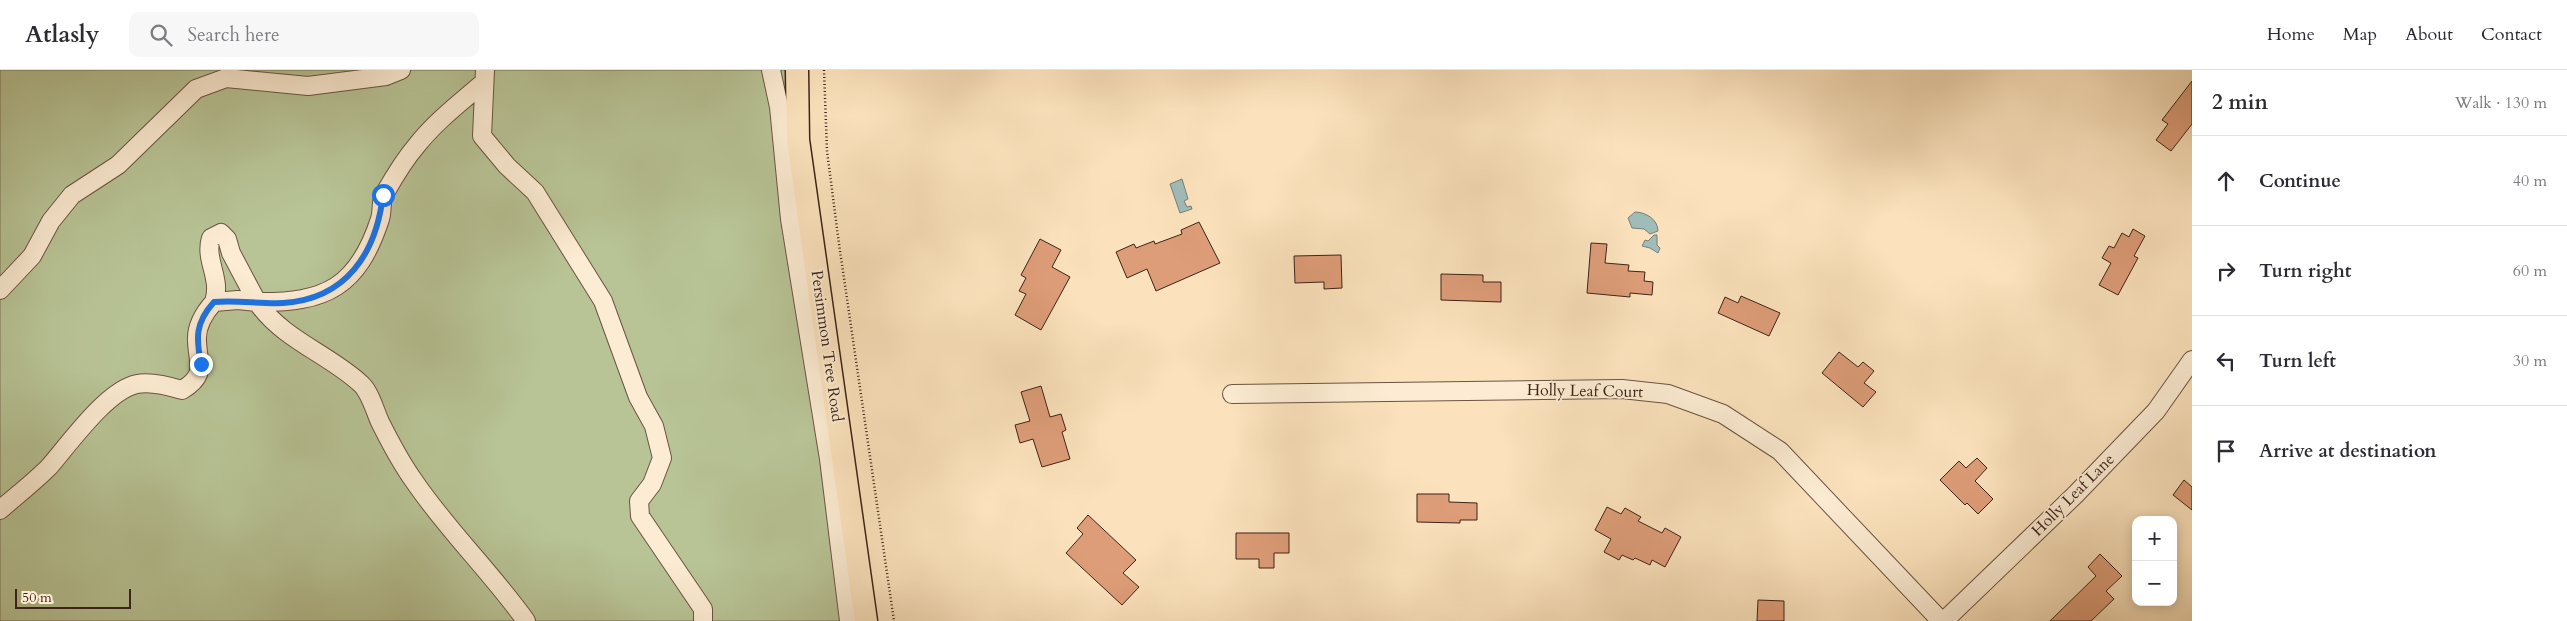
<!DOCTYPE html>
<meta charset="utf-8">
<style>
:root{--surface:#fff;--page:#f7f7f7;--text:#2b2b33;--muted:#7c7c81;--line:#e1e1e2}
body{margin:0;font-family:Cardo,serif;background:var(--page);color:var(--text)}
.controls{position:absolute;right:15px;bottom:15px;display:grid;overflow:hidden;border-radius:10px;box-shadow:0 2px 12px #0003}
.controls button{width:45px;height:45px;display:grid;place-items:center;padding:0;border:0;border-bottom:1px solid var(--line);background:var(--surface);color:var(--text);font:25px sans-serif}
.scale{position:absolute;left:15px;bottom:12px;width:116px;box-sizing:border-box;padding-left:5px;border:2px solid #3d2319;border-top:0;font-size:14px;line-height:18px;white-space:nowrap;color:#3d2319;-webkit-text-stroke:4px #fcecd3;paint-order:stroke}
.stop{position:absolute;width:15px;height:15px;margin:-11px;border:4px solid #1a73e8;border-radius:50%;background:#fff}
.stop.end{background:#1a73e8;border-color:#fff;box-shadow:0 1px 5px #0008}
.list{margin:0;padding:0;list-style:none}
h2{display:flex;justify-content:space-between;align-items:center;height:65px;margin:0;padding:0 20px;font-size:21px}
h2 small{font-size:16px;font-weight:400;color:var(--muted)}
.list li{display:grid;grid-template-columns:32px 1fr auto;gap:15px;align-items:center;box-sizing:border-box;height:90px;padding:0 20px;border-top:1px solid var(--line)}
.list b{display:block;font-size:19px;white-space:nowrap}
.list em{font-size:16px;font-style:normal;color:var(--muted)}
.icon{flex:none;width:28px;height:28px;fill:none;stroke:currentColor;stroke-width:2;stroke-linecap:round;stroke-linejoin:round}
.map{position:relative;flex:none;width:2192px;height:551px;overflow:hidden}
header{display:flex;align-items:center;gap:30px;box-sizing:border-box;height:70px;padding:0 25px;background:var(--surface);border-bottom:1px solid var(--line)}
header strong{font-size:24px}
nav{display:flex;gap:28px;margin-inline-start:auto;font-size:18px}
.search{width:350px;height:45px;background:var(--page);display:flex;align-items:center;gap:12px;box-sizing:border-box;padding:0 18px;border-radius:10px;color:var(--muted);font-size:19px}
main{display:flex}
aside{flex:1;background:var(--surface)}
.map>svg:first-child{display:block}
.green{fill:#b8c496;stroke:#7a7458}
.water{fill:#a0bcb8;stroke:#787f78}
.building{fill:#dd9d78;stroke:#3d2319}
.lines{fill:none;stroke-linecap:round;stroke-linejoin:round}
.minor-casing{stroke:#6c5342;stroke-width:20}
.major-casing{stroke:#3d2319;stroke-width:25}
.path{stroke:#3d2319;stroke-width:2.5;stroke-dasharray:1 2.5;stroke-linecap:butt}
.minor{stroke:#fcecd3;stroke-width:18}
.major{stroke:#fbe2bc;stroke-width:22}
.route{stroke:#1a73e8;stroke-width:6}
.labels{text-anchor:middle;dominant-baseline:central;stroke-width:4;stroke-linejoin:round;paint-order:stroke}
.street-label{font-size:16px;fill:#3d2319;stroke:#fcecd3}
</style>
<header>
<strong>Atlasly</strong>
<div class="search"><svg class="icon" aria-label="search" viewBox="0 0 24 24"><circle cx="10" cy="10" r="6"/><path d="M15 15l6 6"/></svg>Search here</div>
<nav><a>Home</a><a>Map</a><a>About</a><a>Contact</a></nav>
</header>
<main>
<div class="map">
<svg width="2192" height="551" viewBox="0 0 2192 551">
<rect width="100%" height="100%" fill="#fbe2bc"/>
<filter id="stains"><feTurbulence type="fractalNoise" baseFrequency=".004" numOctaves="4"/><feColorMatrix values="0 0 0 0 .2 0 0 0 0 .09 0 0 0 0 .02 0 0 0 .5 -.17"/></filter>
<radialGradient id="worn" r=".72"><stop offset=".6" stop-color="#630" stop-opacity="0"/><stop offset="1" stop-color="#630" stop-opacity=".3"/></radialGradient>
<path class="green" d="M0 0H789L859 551H0Z"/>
<path class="water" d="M1182 109 1188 129 1184 131 1187 137 1191 136 1192 139 1180 143 1170 114Z
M1635 142C1645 142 1658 149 1658 161L1650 164 1644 159 1632 158 1628 148Z
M1654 165H1657V175L1660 178 1658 183 1650 178 1642 176 1645 170 1648 171Z"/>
<path class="building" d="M2192 11V54L2171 81 2156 70 2168 54 2162 50Z
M1199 152 1220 193 1156 221 1147 199 1127 208 1116 182 1134 174 1136 178 1154 171 1155 174 1182 164 1181 160Z
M2133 159 2145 166 2134 186 2138 188 2118 225 2099 215 2111 193 2102 188 2109 176 2114 178 2122 163 2129 167Z
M1040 169 1061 180 1052 197 1070 207 1041 260 1015 245 1026 224 1019 221 1026 208 1021 205Z
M1591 173 1607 174 1605 193 1629 195 1628 201 1645 202 1644 211 1653 212 1652 225 1630 223V227L1587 223Z
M1341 185 1342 218 1324 219V212L1295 213 1294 186Z
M1441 204 1483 205V212H1501V232L1441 230Z
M1741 226 1780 243 1769 266 1718 243 1725 227 1738 233Z
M1839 282 1858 297 1863 292 1874 301 1864 313 1876 322 1863 337 1822 303Z
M1041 316 1050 347 1061 344 1066 360 1062 362 1070 389 1042 397 1033 369 1020 373 1015 355 1030 351 1021 322Z
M1977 388 1987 398 1975 411 1993 429 1978 444 1967 433 1965 435 1940 410 1959 391 1966 398Z
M2184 410 2192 417V440L2173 425Z
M1417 424H1449V432L1477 433V450H1460V453L1417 452Z
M1607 437 1621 444 1625 438 1641 447 1638 451 1662 463 1665 458 1681 467 1665 497 1652 490 1650 495 1635 488 1633 490 1622 485 1619 490 1604 482 1611 469 1595 460Z
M1088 445 1136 490 1123 503 1139 517 1122 535 1066 483 1083 464 1077 458Z
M1236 463H1289V483H1274V498H1259V489H1236Z
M2100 484 2122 506 2106 521 2114 529 2091 551H2050L2096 506 2088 497Z
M1758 530 1784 531V551H1757Z"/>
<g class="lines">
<defs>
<path id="minor" d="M485 0 482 66 507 96 535 122 603 231 638 327 654 356 662 388 652 414 639 431 640 446 703 539V551
M771 0 779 37 790 149 829 389 849 551
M484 12C461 32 436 51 417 75 405 89 394 107 385 123 380 130 383 140 380 149 358 217 326 233 257 232 283 270 329 284 361 314 370 322 375 341 380 352 390 372 401 393 414 411 448 461 491 502 526 551
M0 220 32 186 51 151 72 125 118 95 196 19 226 8 308 16 386 6 401 0
M214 232C222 208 204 190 211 168L221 163 227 169 231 183 257 232
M1232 324 1622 319 1668 324 1723 344 1780 381 1941 551
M0 440C16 426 34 412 49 397 69 374 107 320 137 314 151 311 169 316 182 320 207 305 198 295 197 271 196 256 204 243 214 232L238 230 257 232
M1944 551 2075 425 2156 341 2192 290"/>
<path id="major" d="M797 0 798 70 866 551"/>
</defs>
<use href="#minor" class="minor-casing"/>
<use href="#major" class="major-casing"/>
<path class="path" d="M824 0 827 81 839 174 894 551"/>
<use href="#minor" class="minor"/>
<use href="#major" class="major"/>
</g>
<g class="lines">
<path class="route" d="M201 294C196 268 195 253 214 232 237 230 260 234 283 233 346 229 376 184 383 125"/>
</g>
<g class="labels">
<g class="street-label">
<text transform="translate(827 276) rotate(82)">Persimmon Tree Road</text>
<text transform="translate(1585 321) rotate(1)">Holly Leaf Court</text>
<text transform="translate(2073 425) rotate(-45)">Holly Leaf Lane</text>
</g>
</g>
<rect width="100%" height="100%" filter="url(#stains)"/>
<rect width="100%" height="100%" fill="url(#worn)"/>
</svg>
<div class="controls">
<button>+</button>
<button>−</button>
</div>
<div class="scale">50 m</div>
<div class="stop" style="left:383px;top:125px"></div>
<div class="stop end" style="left:201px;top:294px"></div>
</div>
<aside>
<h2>2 min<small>Walk · 130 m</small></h2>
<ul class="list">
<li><svg class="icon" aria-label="ahead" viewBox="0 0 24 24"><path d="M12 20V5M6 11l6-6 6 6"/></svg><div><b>Continue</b></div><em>40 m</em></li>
<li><svg class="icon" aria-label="right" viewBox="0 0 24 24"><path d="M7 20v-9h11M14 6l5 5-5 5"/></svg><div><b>Turn right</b></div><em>60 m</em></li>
<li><svg class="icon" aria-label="left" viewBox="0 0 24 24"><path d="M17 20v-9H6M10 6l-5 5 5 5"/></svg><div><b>Turn left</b></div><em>30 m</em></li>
<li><svg class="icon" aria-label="arrive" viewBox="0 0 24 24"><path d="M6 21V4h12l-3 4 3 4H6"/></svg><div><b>Arrive at destination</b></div></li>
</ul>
</aside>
</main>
